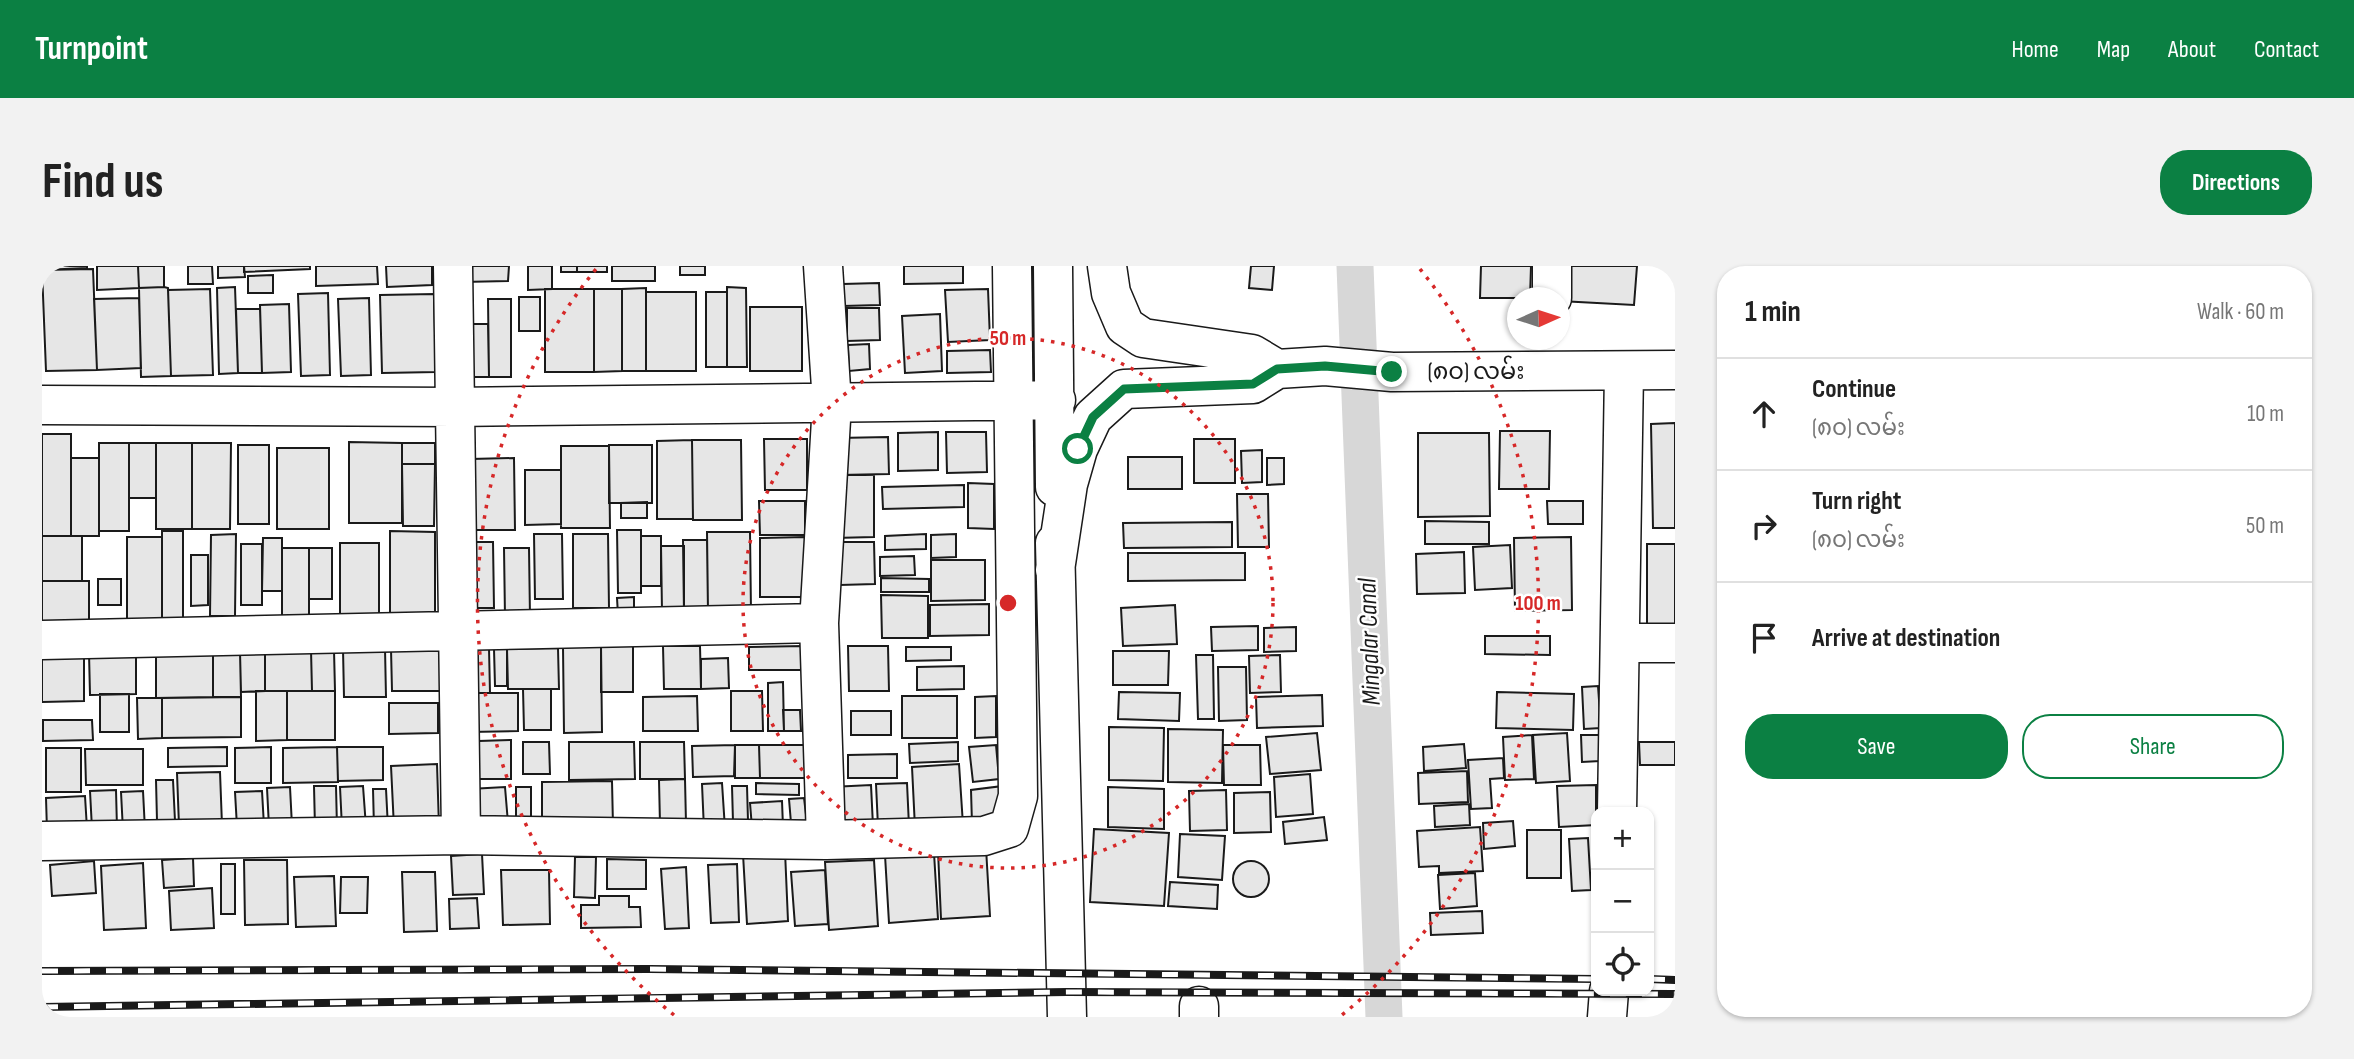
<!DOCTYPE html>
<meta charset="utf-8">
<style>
:root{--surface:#fff;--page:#f2f2f2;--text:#222;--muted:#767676;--line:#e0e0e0;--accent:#0b8043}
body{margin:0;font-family:"Sofia Sans Condensed","Noto Sans Myanmar",sans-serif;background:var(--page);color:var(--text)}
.controls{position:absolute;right:21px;bottom:21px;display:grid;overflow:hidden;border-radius:14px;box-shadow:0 2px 5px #0004}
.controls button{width:63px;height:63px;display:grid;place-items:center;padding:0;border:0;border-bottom:2px solid var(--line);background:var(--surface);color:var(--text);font:35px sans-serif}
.compass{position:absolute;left:1465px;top:21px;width:63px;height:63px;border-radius:50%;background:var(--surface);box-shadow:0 2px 5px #0004;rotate:87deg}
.stop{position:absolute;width:21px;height:21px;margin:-16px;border:5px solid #0b8043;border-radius:50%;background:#fff}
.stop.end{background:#0b8043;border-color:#fff;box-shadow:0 2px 7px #0008}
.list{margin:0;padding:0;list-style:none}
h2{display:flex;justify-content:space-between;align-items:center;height:91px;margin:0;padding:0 28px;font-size:30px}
h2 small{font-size:23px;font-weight:400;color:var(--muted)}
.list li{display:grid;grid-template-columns:46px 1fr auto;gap:21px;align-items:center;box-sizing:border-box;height:112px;padding:0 28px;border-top:2px solid var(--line)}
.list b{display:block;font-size:26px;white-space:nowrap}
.list p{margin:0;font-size:23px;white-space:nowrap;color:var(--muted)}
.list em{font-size:23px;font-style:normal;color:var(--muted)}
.actions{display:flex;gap:14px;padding:21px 28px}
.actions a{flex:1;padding:16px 0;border:2px solid var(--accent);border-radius:28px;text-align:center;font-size:24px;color:var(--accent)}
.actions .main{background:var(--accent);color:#fff}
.icon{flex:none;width:38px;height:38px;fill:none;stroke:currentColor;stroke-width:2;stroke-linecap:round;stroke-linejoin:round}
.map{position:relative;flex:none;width:1633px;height:751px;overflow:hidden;border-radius:28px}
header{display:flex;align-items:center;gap:42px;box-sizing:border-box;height:98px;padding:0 35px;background:var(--accent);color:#fff}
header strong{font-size:33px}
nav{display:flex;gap:38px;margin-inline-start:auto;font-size:24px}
.intro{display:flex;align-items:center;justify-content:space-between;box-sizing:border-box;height:168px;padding:0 42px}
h1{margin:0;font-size:49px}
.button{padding:18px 32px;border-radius:28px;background:var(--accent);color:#fff;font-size:24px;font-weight:700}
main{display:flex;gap:42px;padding:0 42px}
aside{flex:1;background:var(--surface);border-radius:28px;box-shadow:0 2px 5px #0004}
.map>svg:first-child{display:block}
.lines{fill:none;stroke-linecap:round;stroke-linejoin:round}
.canal{stroke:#d7d7d7;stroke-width:37}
.building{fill:#e6e6e6;stroke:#1a1a1a;stroke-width:2}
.minor-casing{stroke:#1a1a1a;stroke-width:41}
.minor{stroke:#fff;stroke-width:38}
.rail-casing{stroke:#1a1a1a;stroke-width:8}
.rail{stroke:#fff;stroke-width:5;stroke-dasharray:16;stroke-linecap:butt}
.route{stroke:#0b8043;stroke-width:9}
.ring{fill:none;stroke:#d62828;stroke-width:3.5;stroke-dasharray:3.5 7}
.labels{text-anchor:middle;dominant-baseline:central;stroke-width:5;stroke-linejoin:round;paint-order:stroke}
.street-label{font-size:24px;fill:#1a1a1a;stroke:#fff}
.water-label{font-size:26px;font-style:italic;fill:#1a1a1a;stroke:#fff}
.centre{fill:#d62828;stroke:#fff;stroke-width:3.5}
.ring-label{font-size:21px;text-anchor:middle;font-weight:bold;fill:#d62828;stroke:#fff;stroke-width:5;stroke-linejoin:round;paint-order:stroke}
</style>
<header>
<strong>Turnpoint</strong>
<nav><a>Home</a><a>Map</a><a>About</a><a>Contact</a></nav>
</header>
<div class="intro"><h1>Find us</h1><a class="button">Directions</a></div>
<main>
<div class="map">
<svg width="1633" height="751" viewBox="0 0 1633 751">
<rect width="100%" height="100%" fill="#fff"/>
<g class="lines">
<path class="canal" d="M1313 0 1342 751"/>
</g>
<path class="building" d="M0 0H45V2L0 4Z
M55 0H96L97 22 55 24Z
M96 0H122V21L97 22Z
M146 0H170L171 18H146Z
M176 0H202L203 11 176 12Z
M202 0H268V3L202 6Z
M274 0H335L336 18 274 20Z
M344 0H390V19L345 21Z
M420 0H467L466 15 420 16Z
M486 0H510V23L486 24Z
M519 0H535V6H519Z
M535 0H565V6H535Z
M570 0H613V15H570Z
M638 0H663V9H638Z
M862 0H921V17L862 18Z
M1209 0H1232L1230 24 1207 22Z
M1439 0H1489L1488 32H1438Z
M1516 0H1595L1592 39 1518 35Z
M51 3 55 104 4 105 0 4Z
M231 9V27H206V10Z
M837 17 838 39 801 40V18Z
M122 21 126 22 129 110 99 111 97 22Z
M193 21 196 107 177 108 175 22Z
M685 21 704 22 705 101H685Z
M604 22V105H580V23Z
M168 23 171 109 129 110 126 24Z
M503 23H552V106H503Z
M552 23H580V105L552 106Z
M946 23 948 74 906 76 903 24Z
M604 26H654V105H604Z
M664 26H685V101H664Z
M286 27 288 109 259 110 256 28Z
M392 28 394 106 340 107 338 29Z
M477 31H498V65H477Z
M97 32 99 102 55 104 52 33Z
M327 32 329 109 299 110 296 33Z
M446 33H469V111H447Z
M247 38 249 106 220 107 218 39Z
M708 41H760V105H708Z
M805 42H837L838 74 805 75Z
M194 43H218L220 107H196Z
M898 48 900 105 863 107 860 50Z
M418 58H446L447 111H418Z
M827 78 828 103 807 105 806 79Z
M948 84 949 106 905 107V85Z
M1633 157V262H1611L1609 158Z
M1458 165H1508L1507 223H1457Z
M896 166V204L856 205V167Z
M904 166H944L945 206 905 207Z
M1376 167H1447L1448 250 1376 251Z
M0 168H29V270H0Z
M846 171 847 208 797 209 796 172Z
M722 173H765V224H723Z
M1152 173H1193V217H1152Z
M650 174H699L700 254H651Z
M650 174 651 253H615V175Z
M307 176 360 177V257H307Z
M57 177H87V265H57Z
M87 177H114V232H87Z
M114 177H150V263H114Z
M150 177H189L188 263H150Z
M360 177H393V198H360Z
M196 179H227V258H196Z
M610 179V237H567V179Z
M519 180H567L568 262H519Z
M235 182H287V263H235Z
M1220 184V216L1200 217 1199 185Z
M1086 191H1140V223H1086Z
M29 192H57V270H29Z
M472 192 473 264H429V193Z
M1225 192H1242V218L1225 219Z
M360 198H393L392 260H361Z
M483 204H519V258L483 259Z
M791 209H832V271L792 272Z
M926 217 952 218V263L926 262Z
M922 219V241L841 243 840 221Z
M1195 228H1226L1227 281H1196Z
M717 235H763V269H718Z
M1505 235H1541V258H1506Z
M605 236V252H579V237Z
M1383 255 1447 256V278H1383Z
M1190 256V281L1082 282 1081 257Z
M575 264H599V327H576Z
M120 265H141V353H120Z
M348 265 393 266V350L348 349Z
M665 266H708L709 346H666Z
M194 268 193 350H168L169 269Z
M492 268H520L521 333H493Z
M531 268H566L567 342H531Z
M884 268V283L843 284V270Z
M914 268V291L889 292V269Z
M0 270H40V315H0Z
M599 270H619V320H599Z
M85 271H120V353H85Z
M763 271 764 331H718V272Z
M1529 271 1530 344 1473 345 1472 272Z
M221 272H240V325H220Z
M641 274H665L666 346H642Z
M428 276H451L452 342H428Z
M797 276H832L833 318 798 319Z
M298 277H337V350H298Z
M199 278H220V339H199Z
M1605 278H1633V363H1605Z
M1468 279 1470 322 1433 324 1431 281Z
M619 280H642V346H620Z
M240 282H267V353H240Z
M267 282H290V333H267Z
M462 282H487L488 351H463Z
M1422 286 1423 327 1375 328 1374 288Z
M1086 287H1203V314L1086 315Z
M149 289H166V339L149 340Z
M872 290 873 309 838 310V291Z
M889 294H943V334L889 335Z
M839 312 887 313V326H839Z
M56 313H79V339H56Z
M0 315H47V357H0Z
M839 329 886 330V372H840Z
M592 331V349H576L575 332Z
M947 338V369L888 370V339Z
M1133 339 1135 378 1081 380 1079 342Z
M1216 360V384L1170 385 1169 361Z
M1254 361V385L1222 386V362Z
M1443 370H1508V389L1443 388Z
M559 380H591V426H559Z
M559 380 560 466 522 467 521 381Z
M621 380H658L659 423H622Z
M761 380V404H707V381Z
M806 380H846L847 425H807Z
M864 381H909V394L864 395Z
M343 382 344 431H302L301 383Z
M400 382V425H350L349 383Z
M427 382H447L448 427H427Z
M516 382 517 423H466L465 383Z
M452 383H465V420H453Z
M269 384H292L293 425H270Z
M269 384 270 425H223V385Z
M223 385V425L199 426 198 386Z
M1071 385H1127L1126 419H1071Z
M171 386H198L199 431H171Z
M171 386V431L114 432V387Z
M47 387H94V428L48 429Z
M1154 389H1171L1172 453H1156Z
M1238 389 1239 426 1208 427 1207 390Z
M0 392H42V435L0 436Z
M686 392 687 422 659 423V393Z
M922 400V423L875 424V401Z
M1176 401H1204L1205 454 1177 455Z
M741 416 742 465H726V417Z
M1556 420 1559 462 1542 463 1540 421Z
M481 423H509V464H482Z
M214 425H245V474L214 475Z
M245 425H293V474H245Z
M689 425H720L721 465H689Z
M1077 426 1138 427 1137 455 1076 453Z
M1455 426 1532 428 1531 464 1454 462Z
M427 427H476V465L428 466Z
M58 428H87V466H58Z
M1280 429 1281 460 1215 462 1214 431Z
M655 430 656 465H601V431Z
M860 430H915V472H860Z
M954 430V471L933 472V431Z
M199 431V471L120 472V432Z
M95 432H120V472L96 473Z
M347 437H396V467L347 468Z
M741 444H758L759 465H742Z
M809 445H849V469H809Z
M1 454H50L51 474 1 475Z
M1067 461 1122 462 1121 515 1067 514Z
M1126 463 1181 464 1180 517 1126 516Z
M1275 467 1279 504 1228 508 1224 471Z
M1525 467 1528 515 1494 517 1491 469Z
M1490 469 1492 513 1463 514 1461 471Z
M1539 469H1557L1558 495 1540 496Z
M469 474V513H437V475Z
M481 476H507L508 508H481Z
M527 476H592L593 513 527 514Z
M598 476H642L643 513H598Z
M916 476V495L868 497 867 478Z
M1597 476H1633V499H1598Z
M1422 478 1424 502 1382 505 1381 481Z
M693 479 692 510 651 511 650 480Z
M693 479H717L718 512H693Z
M717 479H766V512H718Z
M954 479 957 513 931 516 927 481Z
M1181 479H1218L1219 519H1182Z
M185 481V500L126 501V482Z
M229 481V517H193V482Z
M295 481H341V514L296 515Z
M295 481 296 516 241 517V482Z
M4 482H39V526H4Z
M43 483H101V519H44Z
M855 488V512H806V489Z
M1461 492 1462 512 1448 513 1450 542 1429 543 1426 494Z
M395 498 397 561 352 562 349 500Z
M917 498 921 559 873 562 870 501Z
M1425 505 1426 536 1377 538 1376 507Z
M178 506 180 559 137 560 135 507Z
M1268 508 1271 548 1234 551 1232 511Z
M643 513 644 557 618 558 617 514Z
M114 514H131L133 555H115Z
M570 515 571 560 500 561V516Z
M680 517 683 563 662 564 660 518Z
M714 517 757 518V529L714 528Z
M865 517 867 560 836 561 834 518Z
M829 519 831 560 792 562 789 521Z
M1554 519V559L1517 561 1515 520Z
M272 520H294L295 562H273Z
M321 520 324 561 300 562 298 521Z
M690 520H705L706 555 691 556Z
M961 520 959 555 930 558 929 524Z
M248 521 250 560 227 561 225 522Z
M463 521 466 557 431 559 428 523Z
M474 521H489V560H474Z
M1066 521 1122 523V563L1066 561Z
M331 523H344L346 562H332Z
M74 524 75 562 50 563 48 525Z
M1184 524 1185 564 1148 565 1147 525Z
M101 525 103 564 81 565 79 526Z
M220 525 222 560 195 561 193 526Z
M1228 526 1229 566 1192 567V527Z
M43 530 45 563 5 565 4 532Z
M762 532 765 557H749L747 533Z
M740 535 741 561 710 562 708 537Z
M1427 538 1428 559 1393 561 1392 540Z
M1282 551 1285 574 1243 578 1241 556Z
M1471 555 1473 580 1442 583 1441 557Z
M1438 561 1441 605 1397 607V600L1377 601 1375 565Z
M1052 563 1127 567 1122 640 1048 636Z
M1485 564H1519V612H1485Z
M1138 568 1183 570 1180 614 1136 611Z
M1546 572 1549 624 1530 625 1527 573Z
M944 582 948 650 899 653 896 585Z
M743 585 746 655 705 658 701 588Z
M892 587 896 653 847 657 843 589Z
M440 588 442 628 411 629 409 590Z
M533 591H554L553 632 532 631Z
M151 592 152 620 122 622 120 594Z
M565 593 604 594V623H565Z
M202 594H245L246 658 203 659Z
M832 594 836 660 787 664 783 596Z
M1191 613a18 18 0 1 1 36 0a18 18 0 1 1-36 0Z
M52 595 54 627 10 630 8 599Z
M101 597 104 662 62 664 59 600Z
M179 598H193V648H179Z
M695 598 697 656 669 657 666 599Z
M644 601 647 662 623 663 619 603Z
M459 604H507L508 658 461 659Z
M783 604 786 658 753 660 749 606Z
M360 606H393L395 665 362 666Z
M1433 607 1435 640 1398 643 1396 609Z
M292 610 294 660 254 661 252 611Z
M299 611H326L325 647H298Z
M1128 616 1176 619 1175 643 1126 640Z
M170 622 172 662 129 664 127 625Z
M557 630H587V641H598L599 661 539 662V639H557Z
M435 632 437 662 408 663 407 633Z
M1440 645 1441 667 1389 669 1388 647Z"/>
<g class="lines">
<defs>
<path id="minor" d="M411 0 419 569
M781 0 790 137 777 357 784 574
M1011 0 1013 221
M1065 0 1069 27 1083 60 1101 72 1210 88 1235 103
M1510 32V0
M0 139 411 141 1014 134
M1013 277 1025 751
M1013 304 1026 218 1036 183 1051 151 1082 123 1211 118 1235 103 1283 100 1350 106 1633 104
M0 374 777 357
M1579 377H1633
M1575 546 1582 105
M0 575 419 569 784 574 942 570 967 562 976 530 970 0
M1157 740V751
M1565 751 1567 725"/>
</defs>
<use href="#minor" class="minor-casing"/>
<use href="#minor" class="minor"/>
<defs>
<path id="rail" d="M0 705 608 703 1554 713
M1607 713 1633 714
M0 741 1025 726 1633 728"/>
</defs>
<use href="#rail" class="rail-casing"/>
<use href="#rail" class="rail"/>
</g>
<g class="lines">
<path class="route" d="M1036 183 1051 151 1082 123 1211 118 1235 103 1283 100 1350 106"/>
</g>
<g class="ring">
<circle cx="966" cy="337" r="265"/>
<path d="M632 749A530 530 0 0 1 554 3M1378 3A530 530 0 0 1 1300 749"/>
</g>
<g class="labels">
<g class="street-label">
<text x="1434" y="105">(၈၀) လမ်း</text>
</g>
<g class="water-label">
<text transform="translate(1328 376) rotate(-92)">Mingalar Canal</text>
</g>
</g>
<circle cx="966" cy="337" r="10" class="centre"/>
<g class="ring-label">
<text x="966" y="79">50 m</text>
<text x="1496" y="344">100 m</text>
</g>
</svg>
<div class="controls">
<button>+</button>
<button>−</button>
<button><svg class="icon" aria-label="locate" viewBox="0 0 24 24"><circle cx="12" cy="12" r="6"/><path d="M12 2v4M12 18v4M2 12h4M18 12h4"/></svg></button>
</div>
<svg class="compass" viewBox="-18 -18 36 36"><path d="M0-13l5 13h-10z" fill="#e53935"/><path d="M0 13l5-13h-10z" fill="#767676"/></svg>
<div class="stop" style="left:1036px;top:183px"></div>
<div class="stop end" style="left:1350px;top:106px"></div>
</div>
<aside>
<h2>1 min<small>Walk · 60 m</small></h2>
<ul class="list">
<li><svg class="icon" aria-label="ahead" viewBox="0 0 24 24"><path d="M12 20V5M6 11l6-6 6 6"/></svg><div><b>Continue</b><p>(၈၀) လမ်း</p></div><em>10 m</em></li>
<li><svg class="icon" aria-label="right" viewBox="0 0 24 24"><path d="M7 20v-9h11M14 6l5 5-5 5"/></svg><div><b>Turn right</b><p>(၈၀) လမ်း</p></div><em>50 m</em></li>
<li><svg class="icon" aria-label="arrive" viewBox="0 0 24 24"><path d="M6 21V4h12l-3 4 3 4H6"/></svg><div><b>Arrive at destination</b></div></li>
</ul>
<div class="actions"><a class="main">Save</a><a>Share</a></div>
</aside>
</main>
